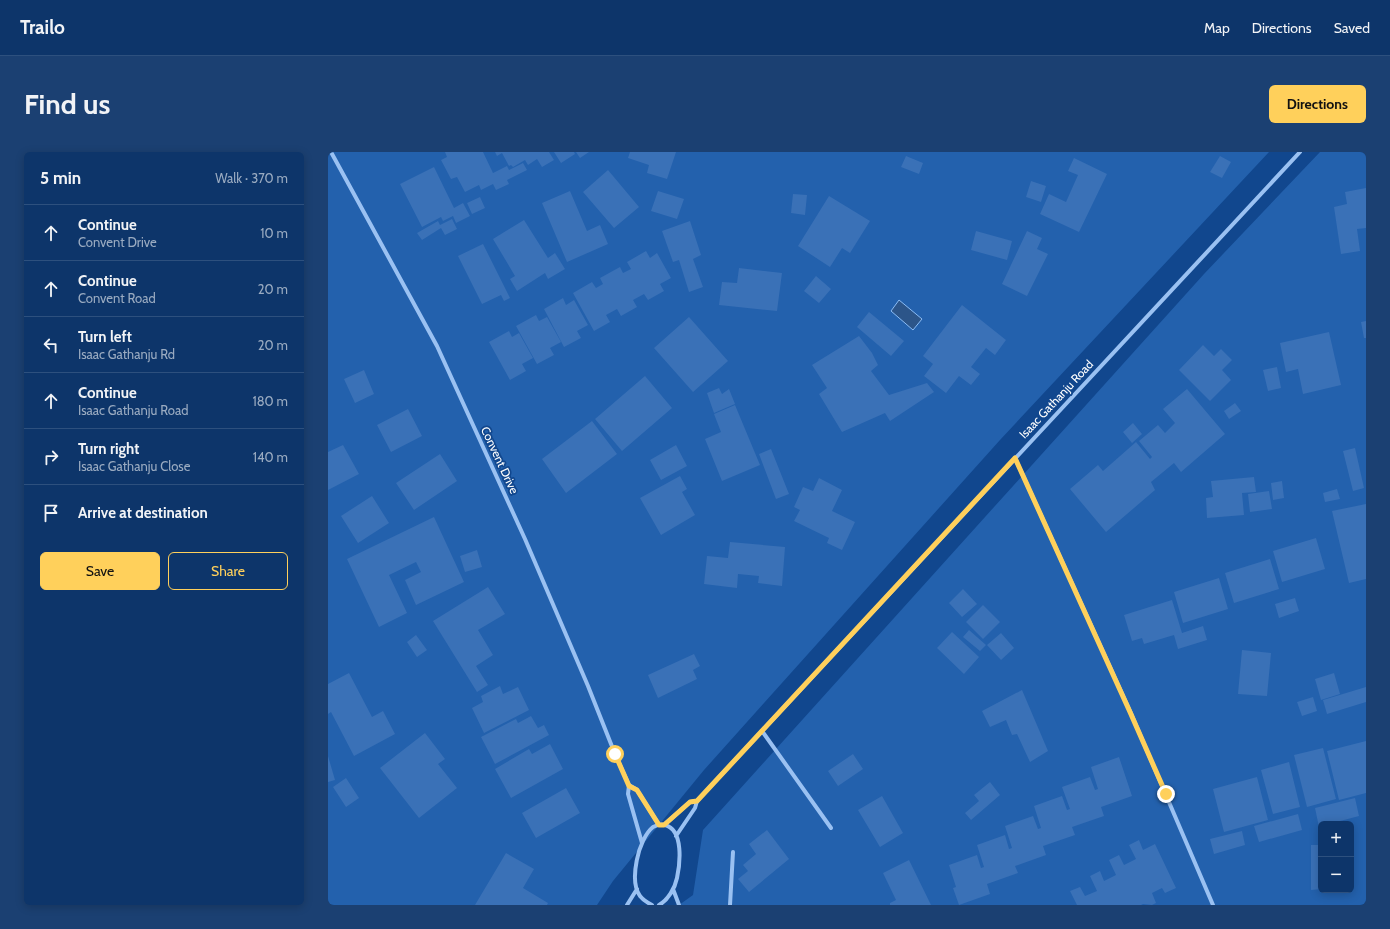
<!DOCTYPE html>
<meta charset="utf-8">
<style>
:root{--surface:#0d356a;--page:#1b4072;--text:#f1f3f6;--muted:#9aabc1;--line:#2d507e;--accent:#ffd05b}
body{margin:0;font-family:Cabin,sans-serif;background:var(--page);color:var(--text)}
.controls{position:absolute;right:12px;bottom:12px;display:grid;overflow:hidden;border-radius:6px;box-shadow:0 2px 10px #0003}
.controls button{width:36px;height:36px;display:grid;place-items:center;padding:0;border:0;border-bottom:1px solid var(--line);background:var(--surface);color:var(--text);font:20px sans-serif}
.stop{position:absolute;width:12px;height:12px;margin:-9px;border:3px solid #ffd05b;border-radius:50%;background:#fff}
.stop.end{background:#ffd05b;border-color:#fff;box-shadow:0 1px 4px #0008}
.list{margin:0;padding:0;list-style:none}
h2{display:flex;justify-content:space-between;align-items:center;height:52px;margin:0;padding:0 16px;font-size:17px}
h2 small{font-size:13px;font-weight:400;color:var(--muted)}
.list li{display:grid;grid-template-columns:26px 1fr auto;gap:12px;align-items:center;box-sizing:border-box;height:56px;padding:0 16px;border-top:1px solid var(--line)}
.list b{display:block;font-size:15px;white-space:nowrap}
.list p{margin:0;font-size:13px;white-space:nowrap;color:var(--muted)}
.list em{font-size:13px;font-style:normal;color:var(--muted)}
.actions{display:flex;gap:8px;padding:12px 16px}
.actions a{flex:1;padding:9px 0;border:1px solid var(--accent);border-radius:6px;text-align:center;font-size:14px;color:var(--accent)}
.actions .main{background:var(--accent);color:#111}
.icon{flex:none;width:22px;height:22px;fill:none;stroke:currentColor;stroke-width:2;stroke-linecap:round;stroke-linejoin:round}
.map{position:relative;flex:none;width:1038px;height:753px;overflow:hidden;border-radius:6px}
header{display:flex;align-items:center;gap:24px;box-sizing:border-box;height:56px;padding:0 20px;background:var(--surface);border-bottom:1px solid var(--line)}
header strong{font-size:19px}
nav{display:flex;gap:22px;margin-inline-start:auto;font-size:14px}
.intro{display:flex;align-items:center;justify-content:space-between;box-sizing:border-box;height:96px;padding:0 24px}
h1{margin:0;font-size:28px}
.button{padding:10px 18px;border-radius:6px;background:var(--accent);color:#111;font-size:14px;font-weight:700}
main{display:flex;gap:24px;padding:0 24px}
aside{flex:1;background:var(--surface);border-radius:6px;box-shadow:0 2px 10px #0003}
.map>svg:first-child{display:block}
.green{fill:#2361ad;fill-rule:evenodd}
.water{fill:#2c5589;stroke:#8bbcf5}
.building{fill:#3a71b7}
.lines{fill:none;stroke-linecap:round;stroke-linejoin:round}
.minor{stroke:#9ac1f2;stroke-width:4}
.route{stroke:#ffd05b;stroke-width:5}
.labels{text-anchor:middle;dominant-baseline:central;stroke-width:3.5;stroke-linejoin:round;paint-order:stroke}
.street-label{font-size:12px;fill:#fff;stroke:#11478e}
</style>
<header>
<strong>Trailo</strong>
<nav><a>Map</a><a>Directions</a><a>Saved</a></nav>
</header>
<div class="intro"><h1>Find us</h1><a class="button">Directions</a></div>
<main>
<aside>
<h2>5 min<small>Walk · 370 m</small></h2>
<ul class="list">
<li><svg class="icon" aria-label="ahead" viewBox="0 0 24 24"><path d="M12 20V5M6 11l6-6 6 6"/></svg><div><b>Continue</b><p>Convent Drive</p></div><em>10 m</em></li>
<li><svg class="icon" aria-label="ahead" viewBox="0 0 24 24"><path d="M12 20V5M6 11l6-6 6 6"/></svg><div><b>Continue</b><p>Convent Road</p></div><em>20 m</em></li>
<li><svg class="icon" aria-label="left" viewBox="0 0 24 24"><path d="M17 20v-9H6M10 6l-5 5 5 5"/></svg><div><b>Turn left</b><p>Isaac Gathanju Rd</p></div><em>20 m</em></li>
<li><svg class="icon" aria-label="ahead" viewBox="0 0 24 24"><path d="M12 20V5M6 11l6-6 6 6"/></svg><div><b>Continue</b><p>Isaac Gathanju Road</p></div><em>180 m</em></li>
<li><svg class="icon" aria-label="right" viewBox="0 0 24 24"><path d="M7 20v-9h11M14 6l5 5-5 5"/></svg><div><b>Turn right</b><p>Isaac Gathanju Close</p></div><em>140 m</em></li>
<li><svg class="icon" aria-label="arrive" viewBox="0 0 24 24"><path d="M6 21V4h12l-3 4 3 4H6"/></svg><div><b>Arrive at destination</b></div></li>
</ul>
<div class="actions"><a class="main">Save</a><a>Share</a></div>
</aside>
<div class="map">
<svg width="1038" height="753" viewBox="0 0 1038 753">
<rect width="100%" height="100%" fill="#11478e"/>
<path class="green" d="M0 0H941L672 288 376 618 285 729 269 753H0Z
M992 0H1038V753H351L365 743 375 678 876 122ZM993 672H1023V738H993Z"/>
<path class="water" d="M571 148 594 167 585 178 563 159Z"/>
<path class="building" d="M117 0H155L165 21 179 14 181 18 195 11 199 18 179 28 181 32 168 38 165 32 153 38 151 33 137 40 129 25 123 27 113 8 119 5Z
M167 0H221L226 8 214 15 209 7 200 13 197 8 185 15 183 13 181 14 174 1 169 4Z
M226 0H246L247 2 233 11Z
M248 0H261L252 6Z
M302 0H348L339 27 319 21 321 13 300 6Z
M578 4 595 11 591 22 573 15Z
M892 4 903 10 894 26 882 20Z
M746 6 779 22 751 80 712 62 721 42 738 50 750 23 740 19Z
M106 15 126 56 135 51 142 64 128 71 125 64 115 69 113 65 94 75 72 32Z
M280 18 311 55 286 76 255 40Z
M703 29 718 34 713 50 698 45Z
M1038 36V76L1029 77 1032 99 1013 102 1006 55 1019 52 1017 40Z
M242 39 259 79 272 73 280 92 239 110 214 51Z
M330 39 356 47 349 67 323 59Z
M465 42 479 43 477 63 463 61Z
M501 44 542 69 522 101 514 96 502 115 470 94Z
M152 45 157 56 144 62 139 51Z
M124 67 129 77 117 83 113 76 94 88 89 81 110 69 112 73Z
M196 68 220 106 227 101 237 117 220 127 217 121 189 139 182 127 187 124 165 87Z
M362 69 373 103 365 107 375 135 361 140 351 108 345 110 334 79Z
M648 79 684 89 679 108 643 98Z
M699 79 714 86 709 97 720 102 699 144 674 132Z
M155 92 182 146 176 149 173 143 154 152 130 104Z
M318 99 322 106 329 101 343 126 332 132 336 139 320 148 316 142 305 148 309 155 293 164 289 157 278 163 282 170 266 179 245 141 264 130 268 136 275 132 272 126 292 115 295 121 303 117 299 110Z
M411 116 454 121 449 159 391 153 394 130 409 131Z
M488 124 503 137 491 151 476 139Z
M235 146 238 153 246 148 260 173 249 179 253 186 236 195 216 157Z
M634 153 678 188 667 203 658 196 643 215 652 222 643 233 631 224 618 241 596 224 605 212 595 204Z
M541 160 576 189 563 204 529 175Z
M208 163 211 169 219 165 233 190 222 196 226 203 209 212 188 174Z
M361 165 400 209 365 240 326 196Z
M1038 169V186H1036L1033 170Z
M181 179 184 185 191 181 205 206 194 212 198 219 182 228 161 190Z
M1001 180 1013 233 975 242 970 217 958 220 952 191Z
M531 184 544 201 550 213 543 219 561 243 599 231 606 240 562 269 557 261 514 280 491 242 499 236 484 213Z
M875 193 886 204 893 197 904 208 894 218 903 228 882 249 851 218Z
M949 215 953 236 940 239 935 218Z
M36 218 46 242 27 251 16 227Z
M317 224 344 256 294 299 267 267Z
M391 236 394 242 401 237 407 252 386 261 379 241Z
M859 237 897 282 853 320 846 311 823 330 827 338 778 380 742 337 770 313 775 319 808 290 822 307 824 305 811 289 830 273 837 281 847 271 835 257Z
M907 251 913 259 901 267 896 259Z
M407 253 432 313 394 329 377 287 393 280 386 262Z
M80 257 94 284 63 300 49 273Z
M264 269 289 302 238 341 214 307Z
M805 271 814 282 804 291 795 280Z
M15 293 31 322 0 338V300Z
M348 293 359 314 333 328 322 308Z
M1027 296 1036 336 1025 339 1015 299Z
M443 297 461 342 448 347 431 302Z
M112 302 129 329 86 358 68 331Z
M352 324 359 337 354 340 367 363 333 383 312 346Z
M926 325 928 340 914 341 916 363 879 366 878 346 885 345 883 329Z
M491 326 514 338 504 359 527 370 514 398 499 391 501 386 466 369 472 358 466 355 475 335 485 339Z
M954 329 956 346 945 348 943 331Z
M1009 337 1012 347 997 350 995 341Z
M941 339 944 357 922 360 920 342Z
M44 344 61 371 30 391 13 364Z
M1038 352V427L1021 431 1004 359Z
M106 365 136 430 88 453 77 428 93 420 88 410 61 423 79 461 51 475 19 407Z
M988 386 997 417 954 430 945 399Z
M402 390 457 395 454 434 430 431 431 424 410 422 409 436 376 432 379 404 400 406Z
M149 398 154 415 137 420 132 404Z
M942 407 951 437 906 451 897 421Z
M891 426 900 457 855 471 846 440Z
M160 435 177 462 150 478 165 503 148 514 160 533 149 540 105 469Z
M635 437 649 452 634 465 621 451Z
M967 446 971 459 951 466 947 452Z
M844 448 854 481 875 474 879 488 850 497 846 483 816 492 814 486 804 489 796 463Z
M655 453 672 470 655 487 638 470Z
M641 478 658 493 652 499 635 485Z
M624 480 651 505 636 522 609 496Z
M673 481 686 496 673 508 659 493Z
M88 483 99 498 89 505 79 490Z
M914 498 943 501 939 544 910 542Z
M366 502 372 514 365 518 369 527 330 546 320 523Z
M21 521 44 565 55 559 67 582 26 604 3 560 0 562V532Z
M1006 521 1012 542 993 548 987 527Z
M172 534 175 542 190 535 201 558 156 581 144 556 155 550 153 544Z
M1038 535V550L999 562 995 548Z
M694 538 720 599 702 610 689 582 684 583 678 568 662 575 654 559Z
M985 545 989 559 974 564 969 550Z
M203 564 210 576 216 573 221 583 167 612 153 585 188 567 190 571Z
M97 581 117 607 110 612 129 636 91 666 52 616Z
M1038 589V641L1011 648 999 599Z
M222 592 235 617 183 646 167 617 201 597 204 602Z
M995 596 1008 647 979 655 966 603Z
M525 602 535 617 510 634 500 619Z
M0 604 7 628 0 630Z
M791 605 804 644 773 655 776 664 744 675 747 683 715 694 718 703 687 714 690 721 659 732 662 742 631 753 625 736 628 735 621 713 649 703 653 716 656 715 649 693 677 683 681 697 684 696 677 674 705 664 710 677 713 676 706 654 734 644 739 658 742 657 734 635 762 625 767 638 770 637 763 615Z
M961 610 972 655 945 662 933 618Z
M929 625 940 668 896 680 885 637Z
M18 626 31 646 18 655 5 635Z
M662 630 672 643 643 668 637 661 651 649 646 643Z
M238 636 252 661 208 686 194 661Z
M554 644 575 681 552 695 530 658Z
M1027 646 1031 664 1001 672H993V674L991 675 987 656Z
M970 662 974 678 931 690 926 674Z
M439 678 461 707 421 740 410 727 420 719 415 713 428 702 421 692Z
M914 679 917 693 886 702 882 687Z
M811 688 815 698 827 692 848 736 837 741 834 736 824 741 828 751 824 753 815 752 813 753H749L742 739 752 735 757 744 769 739 762 724 772 719 776 729 788 723 781 708 791 703 796 713 808 707 801 693Z
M983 693H993V737L983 738Z
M178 701 206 717 195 736 220 751 219 753H147Z
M581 708 603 753H562V751L568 748 555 721Z"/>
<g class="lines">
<path class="minor" d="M3 0 109 194 197 387 260 534 287 602 301 633
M687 306 802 559 885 753
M434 579 503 676
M301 633 300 642 314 691
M301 633 309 638 331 673
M369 649 972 0
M336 673 362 650 369 649
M348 684 367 656 369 649
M345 737 351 753
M299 753 309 737
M324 753C320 751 315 748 312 744 301 729 310 687 325 675 329 673 333 672 337 673 356 678 352 712 349 726 347 736 340 748 331 753
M402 753 405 700"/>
</g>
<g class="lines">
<path class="route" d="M287 602 301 634 309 638 331 673H336L362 650 369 649 687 306 802 560 838 642"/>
</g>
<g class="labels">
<g class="street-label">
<text transform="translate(728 247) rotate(-47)">Isaac Gathanju Road</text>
<text transform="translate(172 308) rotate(65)">Convent Drive</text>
</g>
</g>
</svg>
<div class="controls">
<button>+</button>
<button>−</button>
</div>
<div class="stop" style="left:287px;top:602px"></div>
<div class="stop end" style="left:838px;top:642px"></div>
</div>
</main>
